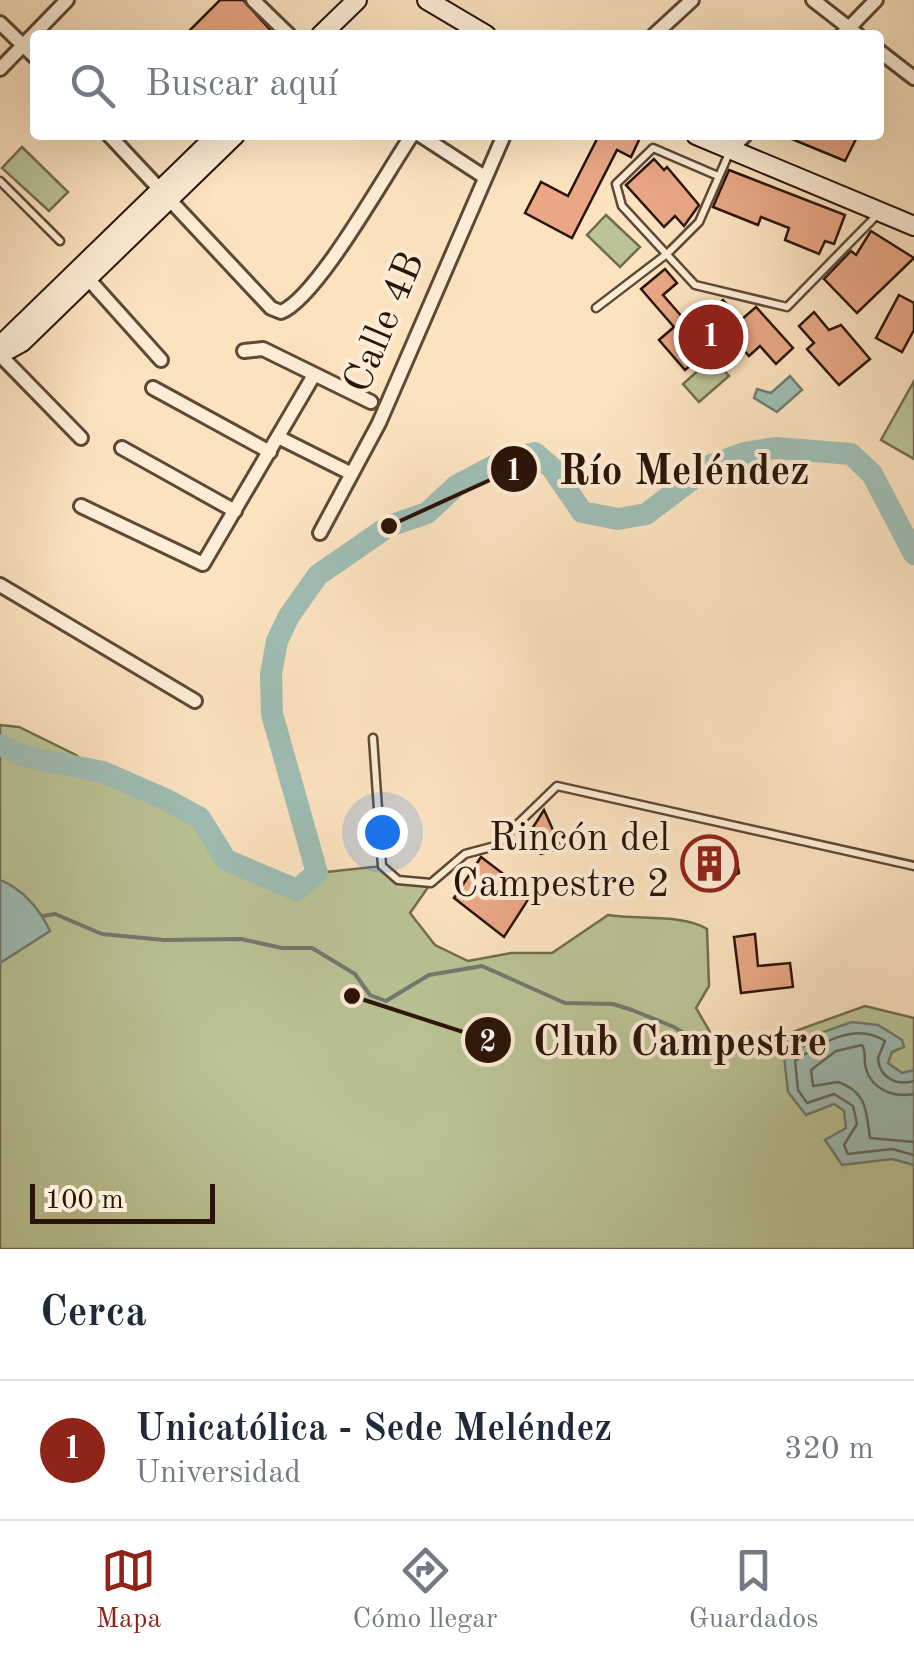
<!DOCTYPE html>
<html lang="es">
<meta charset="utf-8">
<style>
:root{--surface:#fff;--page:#f6f6f7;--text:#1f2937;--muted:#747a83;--line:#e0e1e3;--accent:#8f2418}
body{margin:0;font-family:"Old Standard TT",serif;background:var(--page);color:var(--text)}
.scale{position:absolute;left:30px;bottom:25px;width:185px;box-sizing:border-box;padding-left:10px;border:5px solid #2a1408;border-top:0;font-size:28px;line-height:35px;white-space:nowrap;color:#2a1408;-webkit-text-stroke:8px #fdedd6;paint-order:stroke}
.you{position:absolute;left:382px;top:832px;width:35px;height:35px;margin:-25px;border:8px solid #fff;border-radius:50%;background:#1a73e8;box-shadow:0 0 0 15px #1a73e833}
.badge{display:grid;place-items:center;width:65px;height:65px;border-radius:50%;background:var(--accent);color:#fff;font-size:32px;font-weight:700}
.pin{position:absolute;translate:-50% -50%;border:5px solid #fff;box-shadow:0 2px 10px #0006}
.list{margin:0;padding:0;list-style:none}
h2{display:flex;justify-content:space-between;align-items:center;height:130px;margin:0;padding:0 40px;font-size:42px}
h2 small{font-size:32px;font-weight:400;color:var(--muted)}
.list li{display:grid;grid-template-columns:65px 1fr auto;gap:30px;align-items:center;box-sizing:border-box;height:140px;padding:0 40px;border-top:2px solid var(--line)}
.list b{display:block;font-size:38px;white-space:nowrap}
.list p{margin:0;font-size:32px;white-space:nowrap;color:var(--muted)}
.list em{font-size:32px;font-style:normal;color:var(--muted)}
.icon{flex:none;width:55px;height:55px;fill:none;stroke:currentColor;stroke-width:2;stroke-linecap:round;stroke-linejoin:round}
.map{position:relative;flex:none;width:914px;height:1249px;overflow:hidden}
.search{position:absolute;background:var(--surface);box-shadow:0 10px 40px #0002;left:30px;right:30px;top:30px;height:110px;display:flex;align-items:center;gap:25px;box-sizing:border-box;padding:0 35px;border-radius:10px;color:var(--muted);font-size:38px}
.sheet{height:270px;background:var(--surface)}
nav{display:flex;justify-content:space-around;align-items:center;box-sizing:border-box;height:140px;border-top:2px solid var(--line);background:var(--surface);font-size:28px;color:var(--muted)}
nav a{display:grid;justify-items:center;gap:5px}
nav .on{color:var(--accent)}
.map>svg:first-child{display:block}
.green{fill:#bbc496;stroke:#726c4f;stroke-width:2.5}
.water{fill:#9fbeb5;stroke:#707a70;stroke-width:2.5}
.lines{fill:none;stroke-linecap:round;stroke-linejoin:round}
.shore{stroke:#64695e;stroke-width:2.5}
.stream{stroke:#707a70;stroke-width:4}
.river{stroke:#9fbeb5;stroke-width:22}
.building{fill:#e9a786;stroke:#2a1408;stroke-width:2.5}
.lane-casing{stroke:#5e4836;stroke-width:11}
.street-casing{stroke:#5e4836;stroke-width:18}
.secondary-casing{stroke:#2a1408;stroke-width:22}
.lane{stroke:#fdedd6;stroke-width:6}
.street{stroke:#fdedd6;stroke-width:12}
.secondary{stroke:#fdedd6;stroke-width:18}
.labels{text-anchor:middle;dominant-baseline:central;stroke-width:8;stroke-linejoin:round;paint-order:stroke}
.street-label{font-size:40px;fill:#2a1408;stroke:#fdedd6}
.poi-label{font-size:40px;fill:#2a1408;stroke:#fdedd6;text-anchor:end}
.leader{fill:none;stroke:#2a1408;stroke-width:4}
.callout-dot{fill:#2a1408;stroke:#fdedd6;stroke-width:4}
.mark-label{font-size:30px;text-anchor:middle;font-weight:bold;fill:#fff}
.callout-label{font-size:42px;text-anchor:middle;font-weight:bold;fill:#2a1408;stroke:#fdedd6;stroke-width:8;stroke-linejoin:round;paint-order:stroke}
</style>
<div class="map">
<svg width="914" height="1249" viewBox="0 0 914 1249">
<rect width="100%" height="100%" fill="#fce3c0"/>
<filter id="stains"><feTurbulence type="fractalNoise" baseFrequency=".002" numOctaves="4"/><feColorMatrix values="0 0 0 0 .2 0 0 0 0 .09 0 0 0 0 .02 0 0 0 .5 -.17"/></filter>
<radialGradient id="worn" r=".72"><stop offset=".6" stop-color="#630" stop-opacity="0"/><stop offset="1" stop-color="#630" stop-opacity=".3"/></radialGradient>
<path class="green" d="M22 147 68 192 49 211 2 168Z
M606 215 640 247 620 267 587 235Z
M712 358 729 376 699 402 683 384Z
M914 381V459L881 440Z
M0 725 19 727 76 755 96 771 200 818 226 860 297 890 317 873 382 866 398 880 431 883 410 913 435 945 468 961 511 953H552L608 915C638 920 684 914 707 929L709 986 696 1008 717 1044 751 1047 865 1006 914 1018V1249H0Z"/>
<path class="water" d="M790 376 802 390 777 412 754 398 757 389 771 393Z
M0 880C24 890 39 908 50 931L0 963Z
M852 1022 878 1025 902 1040 904 1047 892 1052 888 1063 902 1073 914 1070V1165L892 1159 842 1165 825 1140 846 1128 844 1111 834 1104 806 1115 788 1092 783 1047 806 1046 823 1032Z"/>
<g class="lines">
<path class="shore" d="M914 1081C897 1086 879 1078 878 1058L885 1041C855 1021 819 1044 795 1061L798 1090 807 1103 834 1094 853 1106 857 1124 844 1145 848 1154 892 1149 914 1155
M914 1094C895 1098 872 1090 866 1069 863 1059 867 1053 862 1045L836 1051 811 1070 813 1086 838 1082C868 1092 866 1113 870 1138L914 1142"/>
<path class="stream" d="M43 916 55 914 102 934 164 940 241 939 282 948H312L355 974 370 995 386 1001 429 975 482 966 565 1003 613 1004 632 1010 674 1027 707 1049 727 1053 787 1049"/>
<path class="river" d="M0 745 27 757 103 772 165 799 200 818 226 860 297 890 317 873 272 714 271 674 277 641 289 616 318 575 389 526 427 513 456 486 505 460 535 453 552 468 582 512 618 519 646 514 711 465 744 453 775 448 851 454 872 474 914 554"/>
</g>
<path class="building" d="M220 0H243L275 35H185Z
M599 135H629L639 140 631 157 617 150 572 238 525 213 541 182 568 196Z
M782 135H858L845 161Z
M654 159 664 170 667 167 699 205 684 226 675 216 664 227 626 185Z
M729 170 845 215 834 244 825 241 819 254 785 240 789 228 761 217 758 225 713 207Z
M871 231 914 258 857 313 824 279 851 251 856 255Z
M665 269 677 283 663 295 710 349 685 370 659 340 674 327 641 289Z
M899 295 914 303V330L902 352 876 338Z
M723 300 741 320 756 307 793 348 776 364 760 346 749 356 710 312Z
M814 312 829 330 841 325 870 359 839 385 807 349 814 343 799 326Z
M544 810 561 848 541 854 523 843Z
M709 838 735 851 739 873 710 887 698 866 688 867 683 859Z
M481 857 531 895 504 937 454 898Z
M755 934 758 966 790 963 793 987 741 993 734 937Z"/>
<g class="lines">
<defs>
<path id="lane" d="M718 176 653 148 616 184 622 206 695 285 787 307 878 214
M0 181 60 241
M596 308 668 253 699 222 730 151
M373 738 382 866 398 880 431 883 465 854 495 846 557 786 914 866"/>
<path id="street" d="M253 0 289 35
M813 0 858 35
M0 23 35 57
M654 35 692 0
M842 35 876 0
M879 51 914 78
M0 69 67 0
M109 135 271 308 281 312C318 297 386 173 412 135
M420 135 483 176
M731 150 745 135
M83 273 161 360
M244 351 263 349 371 402
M0 355 81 438
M153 388 270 452
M280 438 350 473
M122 448 235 511
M81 506 203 564 314 375
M320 533 379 423 504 135
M0 585 195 701"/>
<path id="secondary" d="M427 0 486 35
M321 35 357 0
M696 135 914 226
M2 353 22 342 235 135
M2 353 5 341 217 135"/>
</defs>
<use href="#lane" class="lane-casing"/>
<use href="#street" class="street-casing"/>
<use href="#secondary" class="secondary-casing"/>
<use href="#lane" class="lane"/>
<use href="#street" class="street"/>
<use href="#secondary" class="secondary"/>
</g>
<defs>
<symbol id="building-ring" viewBox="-11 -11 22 22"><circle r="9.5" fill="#fdedd6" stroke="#8f2418" stroke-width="1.5"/><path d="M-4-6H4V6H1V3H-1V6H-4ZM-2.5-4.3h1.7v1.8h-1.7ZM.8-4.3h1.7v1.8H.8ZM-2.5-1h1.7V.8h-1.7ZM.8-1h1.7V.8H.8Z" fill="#8f2418"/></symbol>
</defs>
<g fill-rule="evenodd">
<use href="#building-ring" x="678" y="832" width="63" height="63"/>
</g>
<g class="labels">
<g class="street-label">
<text transform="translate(386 323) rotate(-67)">Calle 4B</text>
</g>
<g class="poi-label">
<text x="670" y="840">Rincón del<tspan x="670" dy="46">Campestre 2</tspan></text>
</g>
</g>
<path class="leader" d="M389 526L514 469M352 996L488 1040"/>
<g class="callout-dot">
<circle cx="389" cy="526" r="10"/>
<circle cx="352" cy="996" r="10"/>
<circle cx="514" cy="469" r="25"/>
<circle cx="488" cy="1040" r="25"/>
</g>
<g class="mark-label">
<text x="514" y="480">1</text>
<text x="488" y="1051">2</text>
</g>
<g class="callout-label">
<text x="684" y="484">Río Meléndez</text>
<text x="680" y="1055">Club Campestre</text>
</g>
<rect width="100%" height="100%" filter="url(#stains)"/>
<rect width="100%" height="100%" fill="url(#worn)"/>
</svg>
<div class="scale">100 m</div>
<div class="you"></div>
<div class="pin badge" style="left:711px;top:337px">1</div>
<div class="search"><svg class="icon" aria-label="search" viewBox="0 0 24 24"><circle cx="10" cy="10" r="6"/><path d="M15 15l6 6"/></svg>Buscar aquí</div>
</div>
<section class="sheet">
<h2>Cerca<small></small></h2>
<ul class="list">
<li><span class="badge">1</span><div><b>Unicatólica - Sede Meléndez</b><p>Universidad</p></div><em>320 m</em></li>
</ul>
</section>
<nav>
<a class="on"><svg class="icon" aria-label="map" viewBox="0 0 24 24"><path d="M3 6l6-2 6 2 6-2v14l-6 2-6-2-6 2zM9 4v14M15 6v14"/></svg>Mapa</a>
<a><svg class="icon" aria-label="directions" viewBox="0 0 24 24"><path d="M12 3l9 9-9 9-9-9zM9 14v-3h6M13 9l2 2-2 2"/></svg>Cómo llegar</a>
<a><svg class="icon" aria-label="saved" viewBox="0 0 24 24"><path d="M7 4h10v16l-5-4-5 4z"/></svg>Guardados</a>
</nav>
